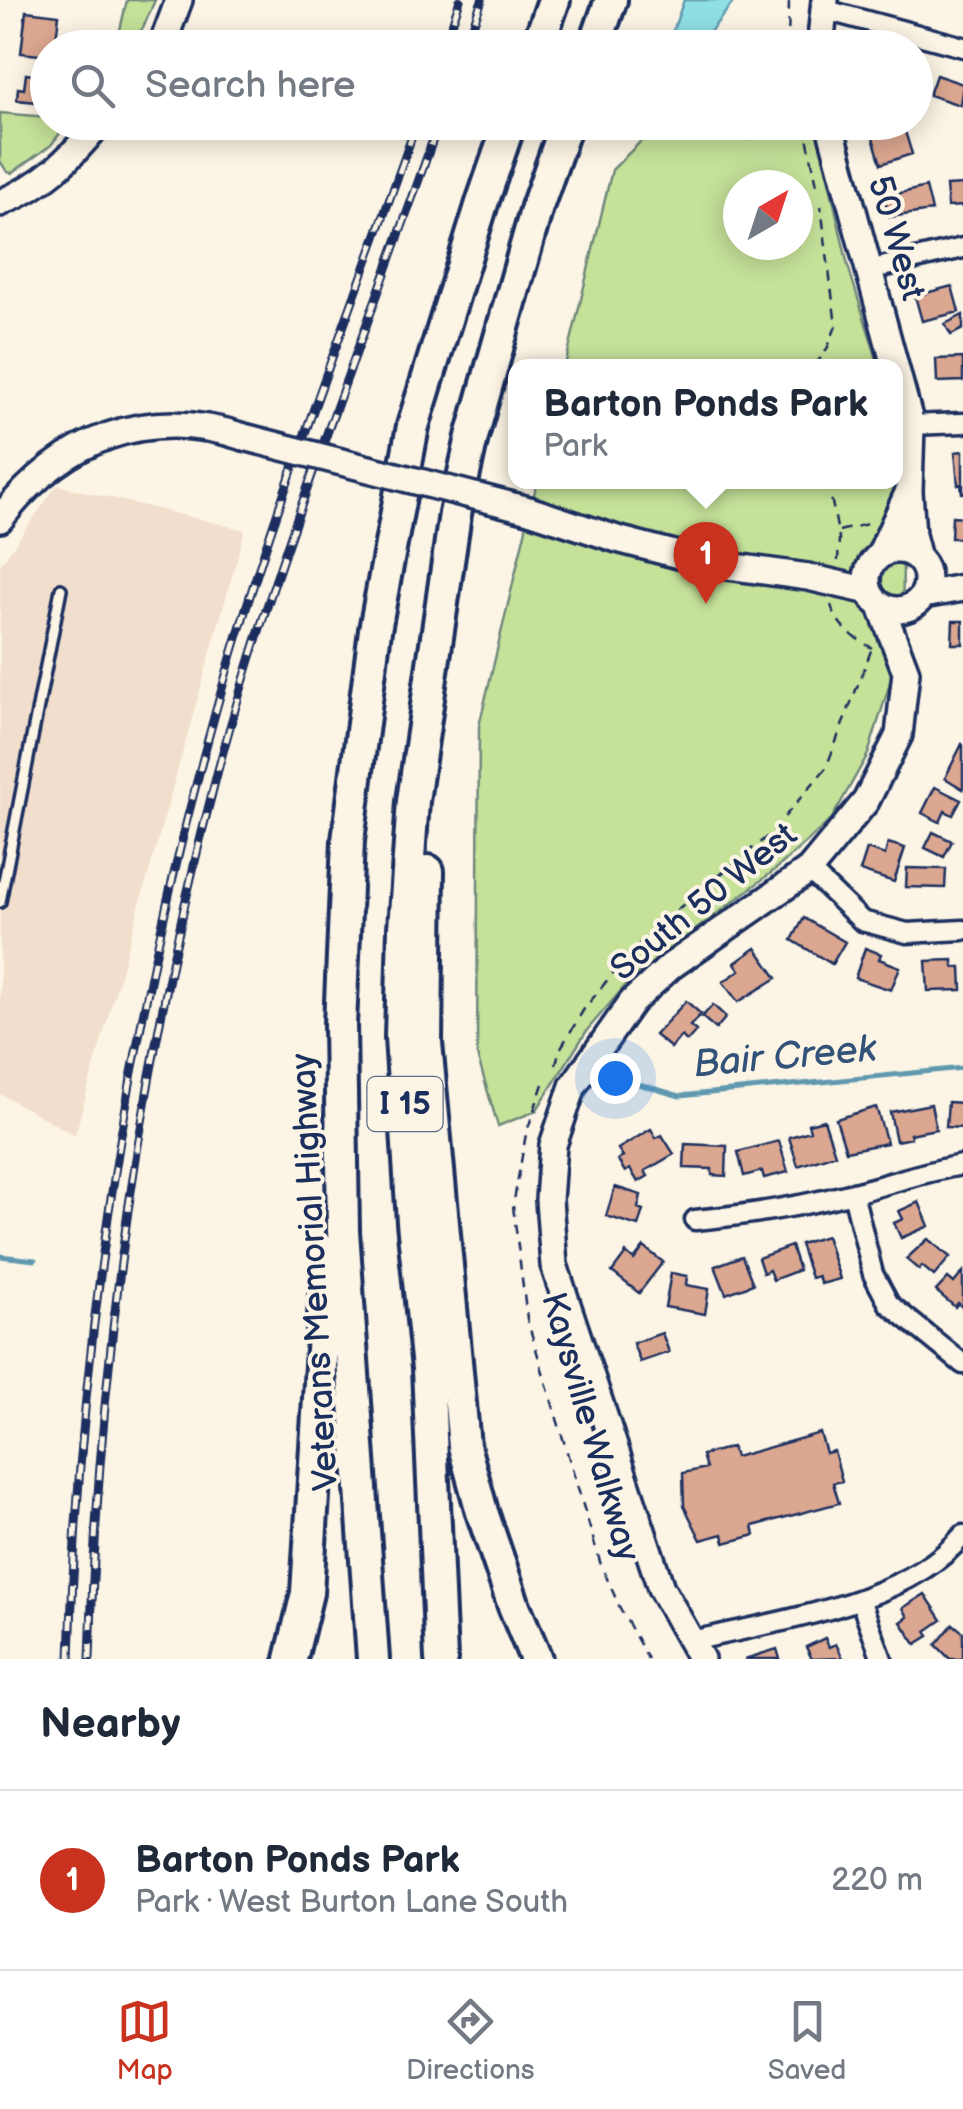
<!DOCTYPE html>
<meta charset="utf-8">
<style>
:root{--surface:#fff;--page:#f6f6f7;--text:#1f2937;--muted:#747a83;--line:#e0e1e3;--accent:#c8321e}
body{margin:0;font-family:"Balsamiq Sans",sans-serif;background:var(--page);color:var(--text)}
.compass{position:absolute;left:723px;top:170px;width:90px;height:90px;border-radius:50%;background:var(--surface);box-shadow:0 5px 25px #0003;rotate:39deg}
.you{position:absolute;left:615px;top:1078px;width:35px;height:35px;margin:-25px;border:8px solid #fff;border-radius:50%;background:#1a73e8;box-shadow:0 0 0 15px #1a73e833}
.badge{display:grid;place-items:center;width:65px;height:65px;border-radius:50%;background:var(--accent);color:#fff;font-size:32px;font-weight:700}
.pin{position:absolute;translate:-50% -82px;filter:drop-shadow(0 2px 5px #0008)}
.pin::after{content:'';position:absolute;top:52px;width:35px;height:30px;background:inherit;clip-path:polygon(0 0,100% 0,50% 100%)}
.popup{position:absolute;left:508px;top:359px;width:395px;height:130px;box-sizing:border-box;display:grid;place-content:center;border-radius:20px;background:var(--surface);filter:drop-shadow(0 2px 8px #0005);font-size:32px;white-space:nowrap;color:var(--muted)}
.popup b{font-size:38px;color:var(--text)}
.popup::after{content:'';position:absolute;left:50%;top:100%;margin-left:-20px;border:20px solid transparent;border-top-color:var(--surface)}
.list{margin:0;padding:0;list-style:none}
h2{display:flex;justify-content:space-between;align-items:center;height:130px;margin:0;padding:0 40px;font-size:42px}
h2 small{font-size:32px;font-weight:400;color:var(--muted)}
.list li{display:grid;grid-template-columns:65px 1fr auto;gap:30px;align-items:center;box-sizing:border-box;height:180px;padding:0 40px;border-top:2px solid var(--line)}
.list b{display:block;font-size:38px;white-space:nowrap}
.list p{margin:0;font-size:32px;white-space:nowrap;color:var(--muted)}
.list em{font-size:32px;font-style:normal;color:var(--muted)}
.icon{flex:none;width:55px;height:55px;fill:none;stroke:currentColor;stroke-width:2;stroke-linecap:round;stroke-linejoin:round}
.map{position:relative;flex:none;width:963px;height:1659px;overflow:hidden}
.search{position:absolute;background:var(--surface);box-shadow:0 5px 25px #0003;left:30px;right:30px;top:30px;height:110px;display:flex;align-items:center;gap:25px;box-sizing:border-box;padding:0 35px;border-radius:55px;color:var(--muted);font-size:38px}
.sheet{height:310px;background:var(--surface)}
nav{display:flex;justify-content:space-around;align-items:center;box-sizing:border-box;height:140px;border-top:2px solid var(--line);background:var(--surface);font-size:28px;color:var(--muted)}
nav a{display:grid;justify-items:center;gap:5px}
nav .on{color:var(--accent)}
.map>svg:first-child{display:block}
.built{fill:#f2decc}
.green{fill:#c6e299;stroke:#70887c;stroke-width:2.5;fill-rule:evenodd}
.water{fill:#8ee0e5;stroke:#6099af;stroke-width:2.5}
.lines{fill:none;stroke-linecap:round;stroke-linejoin:round}
.stream{stroke:#6099af;stroke-width:5}
.building{fill:#dca790;stroke:#1b2f5e;stroke-width:2.5}
.lane-casing{stroke:#1b2f5e;stroke-width:16}
.street-casing{stroke:#1b2f5e;stroke-width:25}
.secondary-casing{stroke:#1b2f5e;stroke-width:32}
.highway-casing{stroke:#1b2f5e;stroke-width:38}
.path{stroke:#1b2f5e;stroke-width:2.5;stroke-dasharray:10 8;stroke-linecap:butt}
.lane{stroke:#fcf5e5;stroke-width:9}
.street{stroke:#fcf5e5;stroke-width:18}
.secondary{stroke:#fcf5e5;stroke-width:25}
.highway{stroke:#fcf5e5;stroke-width:30}
.rail-casing{stroke:#1b2f5e;stroke-width:9}
.rail{stroke:#fcf5e5;stroke-width:5;stroke-dasharray:15;stroke-linecap:butt}
.secondary-bridge-casing{stroke:#1b2f5e;stroke-width:32;stroke-linecap:butt}
.secondary-bridge{stroke:#fcf5e5;stroke-width:25}
.labels{text-anchor:middle;dominant-baseline:central;stroke-width:8;stroke-linejoin:round;paint-order:stroke}
.shield{fill:#fcf5e5;stroke:#5e6a86;stroke-width:2.5}
.shield-label{font-size:32px;font-weight:bold;fill:#1b2f5e}
.street-label{font-size:35px;fill:#1b2f5e;stroke:#fcf5e5}
.water-label{font-size:38px;font-style:italic;fill:#325279;stroke:#fcf5e5}
</style>
<div class="map">
<svg width="963" height="1659" viewBox="0 0 963 1659">
<rect width="100%" height="100%" fill="#fcf5e5"/>
<filter id="ink" filterUnits="userSpaceOnUse"><feTurbulence type="fractalNoise" baseFrequency=".01" numOctaves="2"/><feDisplacementMap in="SourceGraphic" scale="20" xChannelSelector="R" yChannelSelector="G"/><feConvolveMatrix kernelMatrix="1 2 1 2 8 2 1 2 1" color-interpolation-filters="sRGB"/></filter>
<g filter="url(#ink)">
<path class="built" d="M57 485 245 530 75 1135 0 1094V565Z"/>
<path class="green" d="M127 0H155L143 28 127 47H116Z
M0 113 47 117 48 122 68 123 51 145 12 173 7 172 0 161Z
M659 123H816L848 266 879 366H565L612 170ZM738 185H798V245H738Z
M896 432 903 555 902 644 868 754 831 820 775 870 632 978 588 1029 536 1111 498 1126 477 1055 479 726 537 482H896Z"/>
<path class="water" d="M684 0H735L698 47H667Z"/>
<g class="lines">
<path class="stream" d="M614 1077 680 1096 963 1068
M0 1256 35 1260"/>
</g>
<path class="building" d="M26 11 59 15 55 48H48V56L21 53Z
M26 74 48 77V103L17 100 18 88 24 89Z
M936 75 963 84 960 105 929 95Z
M741 122H760L764 131 749 139Z
M902 122 912 154 881 164 871 131 880 129 878 124 883 122Z
M963 185V206L948 207 946 186Z
M926 187 932 211 889 217 884 197Z
M952 286 959 312 922 321 915 296Z
M963 315V329L951 335 945 324Z
M963 358V381L937 382 936 359Z
M963 451V493H962L961 484 958 485 955 452Z
M952 516 963 517V538H951Z
M953 621H963V644H952Z
M962 744 963 745V789L945 778Z
M935 787 961 800 953 815 945 811 940 822 922 813Z
M933 832 952 841 944 857 925 848Z
M888 843 905 848 894 882 860 871 867 849 885 855Z
M907 868 946 869 945 888 906 887Z
M804 918 845 942 832 964 792 940Z
M756 948 777 978 738 1002 723 982 740 970 735 963Z
M865 948 881 954 879 959 900 967 891 990 855 978Z
M953 960V967H961L962 990 928 991 926 961Z
M686 1001 701 1014 690 1026 696 1031 687 1041 681 1036 671 1048 655 1035Z
M713 1005 726 1017 716 1029 702 1017Z
M948 1102 963 1103V1128L946 1127Z
M931 1104 936 1129 910 1134 911 1138 896 1141 890 1112Z
M876 1107 887 1143 846 1151 836 1119Z
M824 1120 835 1154 798 1166 789 1137 810 1131 808 1124Z
M651 1129 656 1138 662 1135 674 1154 645 1171 648 1176 638 1182 630 1169 625 1172 618 1160 623 1157 618 1149Z
M779 1141 788 1172 764 1178 762 1171 744 1176 738 1152Z
M685 1144 727 1146 726 1176 712 1175V1169L684 1168Z
M615 1187 641 1195 638 1208 643 1210 638 1226 606 1216Z
M919 1202 929 1226 901 1238 894 1223 903 1219 899 1211Z
M826 1236 840 1279 821 1284 818 1276 811 1278 800 1244Z
M928 1239 950 1257 934 1276 922 1266 919 1270 906 1259Z
M791 1246 799 1270 773 1280 769 1270 763 1273 758 1258Z
M644 1247 663 1262 639 1293 612 1272 626 1253 634 1260Z
M742 1256 753 1284 726 1294 715 1266Z
M963 1272V1308L958 1303 955 1307 936 1291 948 1278 954 1283Z
M671 1273 687 1276 686 1285 709 1289 705 1314 665 1307Z
M662 1333 669 1352 640 1362 633 1343Z
M820 1433 826 1453 834 1451 842 1481 833 1483 839 1503 753 1526 755 1535 725 1543 723 1534 701 1540 684 1506 683 1473 706 1468 702 1455 732 1447 735 1457Z
M925 1594 942 1620 926 1631 929 1636 916 1644 901 1622 908 1617 903 1608Z
M953 1624 963 1632V1659H950L936 1645Z
M825 1638 829 1647 836 1644 843 1658 812 1659 806 1647Z
M777 1649 780 1659H745Z"/>
<g class="lines">
<defs>
<path id="lane" d="M0 902 61 589"/>
<path id="street" d="M822 9 963 47
M869 270 963 248
M911 425 963 423
M809 870 862 921 907 933 963 930
M853 1193 873 1274 889 1304 963 1364
M695 1220C747 1215 798 1207 849 1194 888 1185 923 1171 963 1165
M860 1599 882 1659
M692 1641C776 1621 907 1604 963 1535"/>
<path id="secondary" d="M161 48 179 0
M820 48 825 0
M829 122 911 425 909 491 912 535 918 558
M0 203C44 185 70 159 100 122
M529 510 617 539 713 564 808 577 869 591
M0 519C62 439 145 405 244 437
M867 580a30 30 0 1 1 60 0a30 30 0 1 1-60 0Z
M880 555 909 491
M923 595 963 588
M701 1659 661 1588 554 1265 549 1200 553 1145 573 1086 632 1002 671 966 809 870 866 801 899 735 906 672 881 606"/>
<path id="highway" d="M537 48 554 0
M594 48 611 0
M428 871 426 1043 464 1446 482 1512 514 1606 536 1659
M291 1659 307 1593 328 1252
M373 1659 343 1231 340 1025 348 841 375 630 413 426 483 200 510 122
M441 1659 428 1369 413 1222 401 1037 404 928 413 801 455 514 472 437 537 207 567 122"/>
</defs>
<use href="#lane" class="lane-casing"/>
<use href="#street" class="street-casing"/>
<use href="#secondary" class="secondary-casing"/>
<use href="#highway" class="highway-casing"/>
<path class="path" d="M788 48 789 0
M804 122 817 185
M815 366 828 347 836 326 821 206
M828 482 839 538 838 561
M839 531 871 523
M831 605C837 626 853 637 872 648
M556 1065 559 1051 584 1009 626 957 657 926 769 835 826 768 872 648
M543 1084 526 1134 513 1206 527 1319 601 1565 620 1608 648 1659"/>
<use href="#lane" class="lane"/>
<use href="#street" class="street"/>
<use href="#secondary" class="secondary"/>
<use href="#highway" class="highway"/>
<defs>
<path id="rail" d="M444 48 460 0
M465 48 482 0
M70 1659C78 1338 130 1019 216 710 271 511 349 317 417 122
M90 1659C98 1359 141 1060 218 770 277 550 365 338 439 122"/>
</defs>
<use href="#rail" class="rail-casing"/>
<use href="#rail" class="rail"/>
<defs>
<path id="secondary-bridge" d="M244 437 529 510"/>
</defs>
<use href="#secondary-bridge" class="secondary-bridge-casing"/>
<use href="#secondary-bridge" class="secondary-bridge"/>
</g>
</g>
<g class="labels">
<rect class="shield" x="367.5" y="1077" width="75" height="54" rx="8"/>
<g class="shield-label">
<text x="405" y="1104">I 15</text>
</g>
<g class="street-label">
<text transform="translate(896 238) rotate(74)">50 West</text>
<text transform="translate(704 902) rotate(-39)">South 50 West</text>
<text transform="translate(315 1272) rotate(-93)">Veterans Memorial Highway</text>
<text transform="translate(590 1427) rotate(74)">Kaysville Walkway</text>
</g>
<g class="water-label">
<text transform="translate(785 1057) rotate(-5)">Bair Creek</text>
</g>
</g>
</svg>
<svg class="compass" viewBox="-18 -18 36 36"><path d="M0-13l5 13h-10z" fill="#e53935"/><path d="M0 13l5-13h-10z" fill="#747a83"/></svg>
<div class="you"></div>
<div class="pin badge" style="left:706px;top:604px">1</div>
<div class="popup"><b>Barton Ponds Park</b>Park</div>
<div class="search"><svg class="icon" aria-label="search" viewBox="0 0 24 24"><circle cx="10" cy="10" r="6"/><path d="M15 15l6 6"/></svg>Search here</div>
</div>
<section class="sheet">
<h2>Nearby<small></small></h2>
<ul class="list">
<li><span class="badge">1</span><div><b>Barton Ponds Park</b><p>Park · West Burton Lane South</p></div><em>220 m</em></li>
</ul>
</section>
<nav>
<a class="on"><svg class="icon" aria-label="map" viewBox="0 0 24 24"><path d="M3 6l6-2 6 2 6-2v14l-6 2-6-2-6 2zM9 4v14M15 6v14"/></svg>Map</a>
<a><svg class="icon" aria-label="directions" viewBox="0 0 24 24"><path d="M12 3l9 9-9 9-9-9zM9 14v-3h6M13 9l2 2-2 2"/></svg>Directions</a>
<a><svg class="icon" aria-label="saved" viewBox="0 0 24 24"><path d="M7 4h10v16l-5-4-5 4z"/></svg>Saved</a>
</nav>
